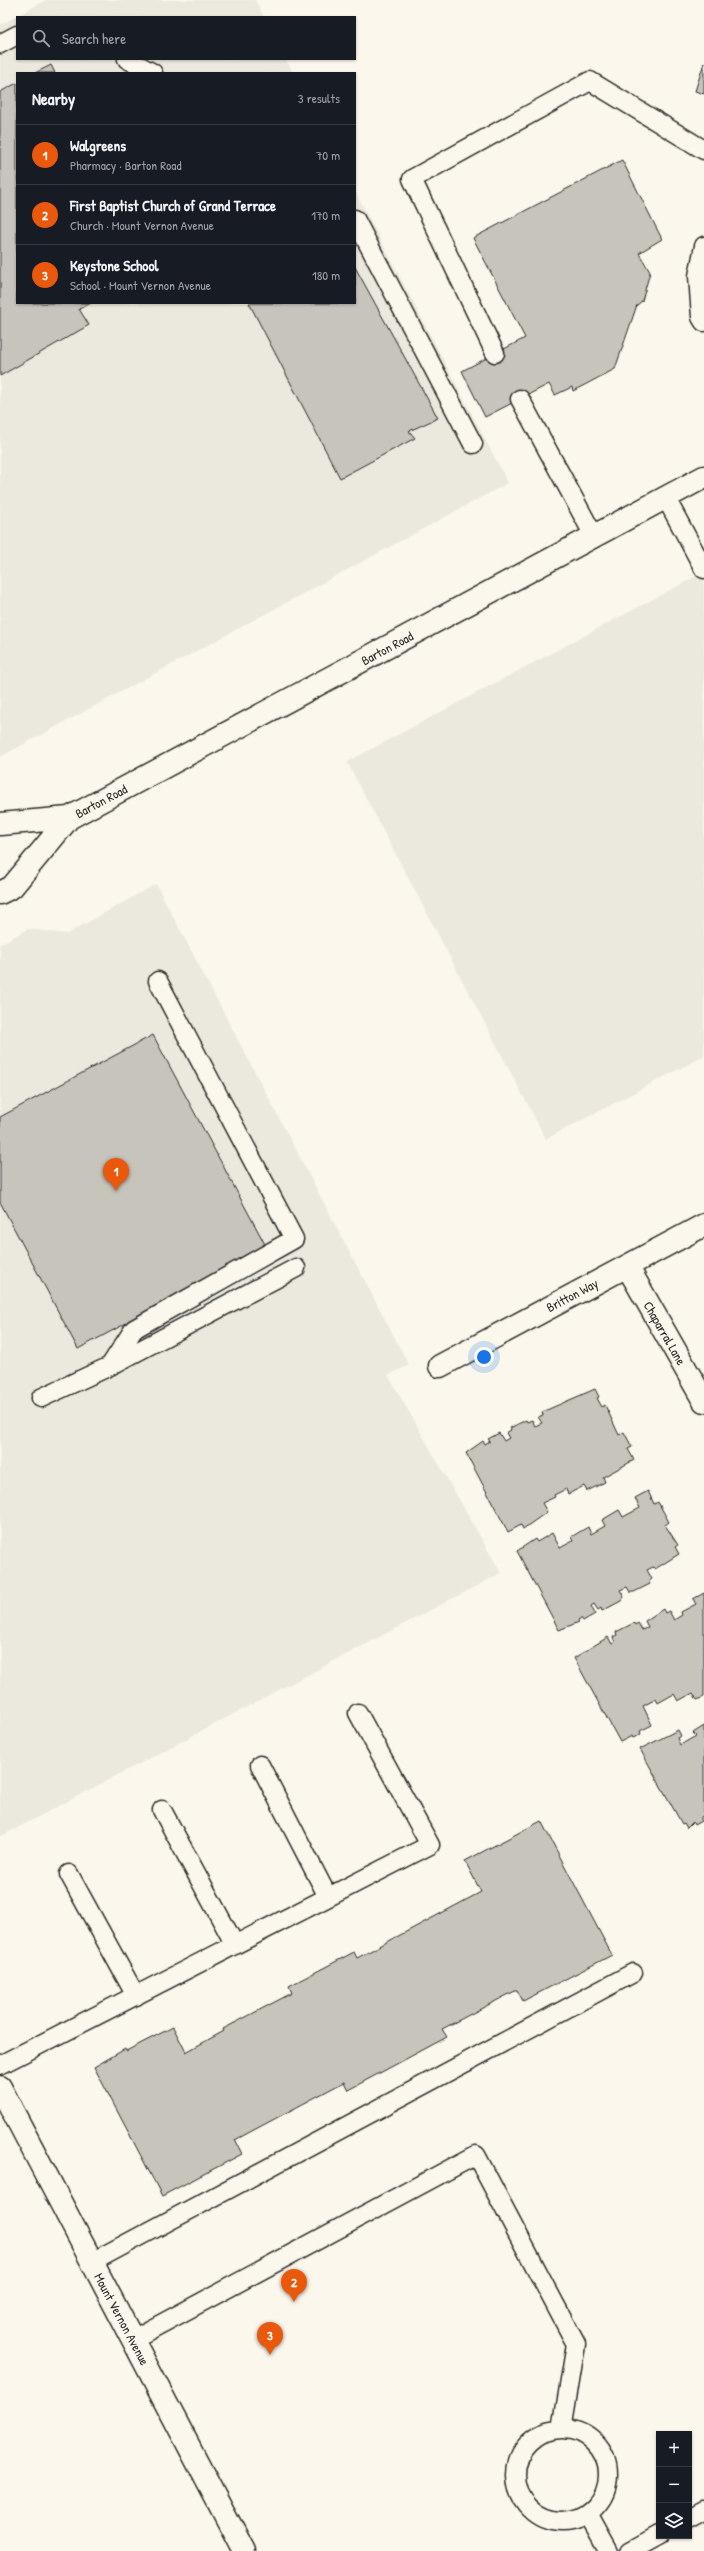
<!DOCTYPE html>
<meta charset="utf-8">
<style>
:root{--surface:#171b24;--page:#242831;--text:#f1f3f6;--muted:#9ea1a6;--line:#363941;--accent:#ea580c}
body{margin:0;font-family:"Patrick Hand",sans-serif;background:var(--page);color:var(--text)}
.controls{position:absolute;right:12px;bottom:12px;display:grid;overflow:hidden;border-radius:0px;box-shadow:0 1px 3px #0004}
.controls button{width:36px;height:36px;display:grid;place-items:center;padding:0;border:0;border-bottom:1px solid var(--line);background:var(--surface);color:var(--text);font:20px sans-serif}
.you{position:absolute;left:484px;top:1357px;width:14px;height:14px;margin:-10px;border:3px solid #fff;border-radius:50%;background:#1a73e8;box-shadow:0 0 0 6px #1a73e833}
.badge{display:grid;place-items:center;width:26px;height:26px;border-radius:50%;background:var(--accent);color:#fff;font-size:13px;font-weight:700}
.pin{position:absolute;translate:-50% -33px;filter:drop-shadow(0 1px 2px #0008)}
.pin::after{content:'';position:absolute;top:21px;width:14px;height:12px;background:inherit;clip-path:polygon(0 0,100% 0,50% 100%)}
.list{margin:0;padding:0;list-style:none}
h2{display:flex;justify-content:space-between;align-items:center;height:52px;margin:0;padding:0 16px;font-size:17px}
h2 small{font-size:13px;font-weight:400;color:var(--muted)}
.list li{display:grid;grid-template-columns:26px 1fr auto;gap:12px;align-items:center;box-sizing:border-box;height:60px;padding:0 16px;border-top:1px solid var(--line)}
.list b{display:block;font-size:15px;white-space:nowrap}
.list p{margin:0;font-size:13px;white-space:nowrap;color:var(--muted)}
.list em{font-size:13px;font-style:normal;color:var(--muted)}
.icon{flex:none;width:22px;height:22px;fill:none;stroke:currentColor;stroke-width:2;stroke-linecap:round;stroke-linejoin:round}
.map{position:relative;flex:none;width:704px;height:2551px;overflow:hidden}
.search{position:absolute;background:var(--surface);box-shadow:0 1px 3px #0004;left:16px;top:16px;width:340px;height:44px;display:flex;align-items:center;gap:10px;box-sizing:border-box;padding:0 14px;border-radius:0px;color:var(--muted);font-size:15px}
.panel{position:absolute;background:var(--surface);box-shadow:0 1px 3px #0004;left:16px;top:72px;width:340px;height:232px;border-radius:0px}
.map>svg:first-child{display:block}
.built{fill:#ebe8de}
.building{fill:#c7c4bc;stroke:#2b2b2b}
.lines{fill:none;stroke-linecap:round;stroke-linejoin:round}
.service-casing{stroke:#2b2b2b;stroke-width:21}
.minor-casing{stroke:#2b2b2b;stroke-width:25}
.secondary-casing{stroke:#2b2b2b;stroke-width:25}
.primary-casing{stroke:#2b2b2b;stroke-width:25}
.service{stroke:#fbf7ec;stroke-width:18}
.minor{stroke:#fbf7ec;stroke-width:22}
.secondary{stroke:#fbf7ec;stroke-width:22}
.primary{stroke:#fbf7ec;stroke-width:22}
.labels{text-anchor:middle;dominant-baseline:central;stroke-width:3;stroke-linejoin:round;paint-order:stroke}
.street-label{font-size:13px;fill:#2b2b2b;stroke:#fbf7ec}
</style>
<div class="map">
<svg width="704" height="2551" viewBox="0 0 704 2551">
<rect width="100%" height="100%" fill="#fbf7ec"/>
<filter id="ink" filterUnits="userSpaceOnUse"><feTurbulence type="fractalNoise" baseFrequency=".025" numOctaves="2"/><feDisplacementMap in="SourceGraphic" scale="8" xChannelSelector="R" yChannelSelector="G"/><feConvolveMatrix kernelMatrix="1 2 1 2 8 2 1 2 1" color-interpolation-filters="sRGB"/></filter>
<g filter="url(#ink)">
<path class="built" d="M46 0H255L264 17H17V59H286L293 73H17V303H355V191L508 483 0 757V25Z
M704 572V1056L546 1139 347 762Z
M156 884 409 1365 388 1375 501 1573 0 1837V944L28 929 67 934Z"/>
<path class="building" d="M704 63V94L695 91Z
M51 65 55 73H35Z
M17 83V303H91L79 309 89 325 0 376V92Z
M622 160 662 239 639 253 650 272 642 301 637 305 615 369 573 391 572 387 555 395 549 384 485 417 462 371 525 338 473 238Z
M355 267 438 418 409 431 415 438 340 478 249 303H355Z
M153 1035 267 1248 78 1349 0 1202V1117Z
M595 1389 599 1397 597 1398 602 1407 605 1405 619 1435 624 1432 632 1447 628 1449 634 1460 603 1477 605 1482 587 1491 584 1486 568 1494 566 1489 554 1495 555 1497 542 1503 547 1512 523 1529 521 1525 508 1532 466 1453 483 1441 485 1444 490 1441 488 1439 499 1433 504 1441 509 1438 506 1433 511 1430 510 1428 526 1420 527 1422 532 1420 535 1426 542 1423 538 1417 543 1415 542 1412Z
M648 1491 654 1504 658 1502 669 1522 665 1525 678 1545 675 1547 679 1554 655 1569 653 1567 647 1570 652 1579 649 1581 650 1584 634 1592H630L627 1587 620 1590 624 1597 621 1601 602 1611 601 1608 598 1610 594 1604 591 1606 595 1614 583 1621 581 1618 578 1620 579 1622 559 1630 517 1551 535 1539 537 1542 552 1533 560 1548 573 1541 571 1537 588 1527 591 1534 605 1526 602 1520 619 1510 623 1517 640 1508 635 1498Z
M704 1593V1697L697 1700 693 1693 678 1701 674 1694 658 1703 656 1699 643 1706 652 1725 640 1731 641 1734 633 1738 632 1736 620 1742 574 1658 608 1637 612 1644 615 1642 613 1637 617 1635 616 1632 634 1623 635 1625 638 1623 642 1630 648 1627 645 1621 663 1609 665 1613 669 1611 674 1620 682 1615 681 1612 696 1604 693 1599Z
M704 1726V1815L701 1817V1821L694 1825 693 1822 687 1828 684 1823 682 1824 640 1749 678 1730 681 1736 677 1738 680 1745 696 1736 693 1733Z
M541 1821 612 1955 523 2001 517 1990 442 2029 447 2037 348 2090 344 2082 235 2140 242 2154 162 2196 94 2067 125 2049 126 2051 173 2027 186 2052 224 2031 223 2029 292 1993 289 1986 354 1952 357 1958 481 1892 465 1861Z"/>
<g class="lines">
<defs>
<path id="service" d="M0 44 17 35
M127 59 153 73
M355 219 473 444
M704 246 698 276 701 317 704 322
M495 353 412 179 590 81 704 150
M520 399 594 536
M666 498 704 569
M110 1366 134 1329 294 1239 158 981
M41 1398 110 1366 296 1268
M260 1765 328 1897
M162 1810 235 1945
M69 1874 136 1996
M0 2065 430 1845 358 1713
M92 2262 633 1973
M133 2339 476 2155 576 2344 562 2429
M516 2475a46 46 0 1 1 92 0a46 46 0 1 1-92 0Z
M588 2513 609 2551
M689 2518 704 2510
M630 2551 659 2535"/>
<path id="minor" d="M627 1266 704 1401
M440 1366 704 1225"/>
<path id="secondary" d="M0 2087 244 2551"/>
<path id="primary" d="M0 824 69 818
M0 893 12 887 69 818 704 477"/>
</defs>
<use href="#service" class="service-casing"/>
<use href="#minor" class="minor-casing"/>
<use href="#secondary" class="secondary-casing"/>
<use href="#primary" class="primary-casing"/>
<use href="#service" class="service"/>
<use href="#minor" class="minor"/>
<use href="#secondary" class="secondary"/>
<use href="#primary" class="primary"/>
</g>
</g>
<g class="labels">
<g class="street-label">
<text transform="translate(387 648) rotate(-28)">Barton Road</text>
<text transform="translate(101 801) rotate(-28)">Barton Road</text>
<text transform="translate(572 1295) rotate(-28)">Britton Way</text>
<text transform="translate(665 1333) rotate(60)">Chaparral Lane</text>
<text transform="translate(122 2319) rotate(62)">Mount Vernon Avenue</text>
</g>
</g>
</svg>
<div class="controls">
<button>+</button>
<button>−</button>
<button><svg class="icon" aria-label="layers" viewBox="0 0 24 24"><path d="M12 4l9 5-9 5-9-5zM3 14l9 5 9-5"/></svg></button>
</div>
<div class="you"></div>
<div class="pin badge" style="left:116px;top:1191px">1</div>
<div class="pin badge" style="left:294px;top:2302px">2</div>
<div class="pin badge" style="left:270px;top:2355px">3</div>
<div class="search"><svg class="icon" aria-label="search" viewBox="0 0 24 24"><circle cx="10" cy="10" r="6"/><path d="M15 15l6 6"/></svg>Search here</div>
<section class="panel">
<h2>Nearby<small>3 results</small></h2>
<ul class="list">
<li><span class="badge">1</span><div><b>Walgreens</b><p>Pharmacy · Barton Road</p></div><em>70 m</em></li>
<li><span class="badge">2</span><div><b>First Baptist Church of Grand Terrace</b><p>Church · Mount Vernon Avenue</p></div><em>170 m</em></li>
<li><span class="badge">3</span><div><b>Keystone School</b><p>School · Mount Vernon Avenue</p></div><em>180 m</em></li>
</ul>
</section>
</div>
